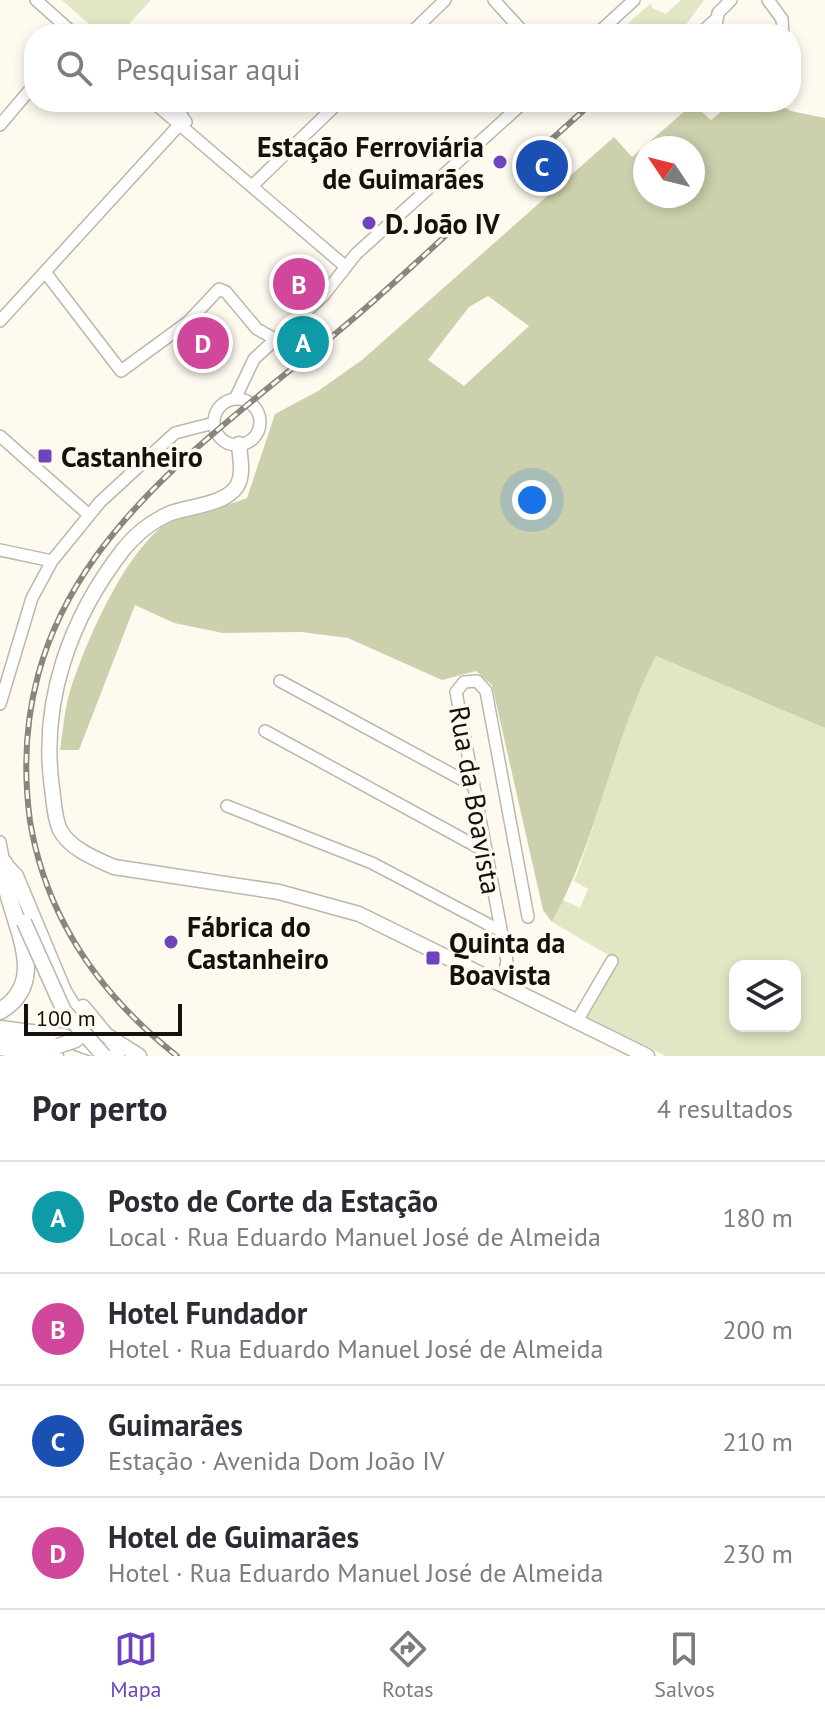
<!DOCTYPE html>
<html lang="pt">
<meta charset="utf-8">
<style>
:root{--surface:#fff;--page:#f2f2f3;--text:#2b2b33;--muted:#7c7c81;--line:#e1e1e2;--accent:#6e44bc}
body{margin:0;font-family:"PT Sans",sans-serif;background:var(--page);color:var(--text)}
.controls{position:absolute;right:24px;bottom:24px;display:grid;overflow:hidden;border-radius:16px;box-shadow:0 4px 12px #0003}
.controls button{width:72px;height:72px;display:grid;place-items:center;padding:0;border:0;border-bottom:2px solid var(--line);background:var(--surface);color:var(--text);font:40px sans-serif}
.compass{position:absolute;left:633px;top:136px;width:72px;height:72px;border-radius:50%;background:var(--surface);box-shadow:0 4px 12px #0003;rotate:305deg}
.scale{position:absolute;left:24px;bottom:20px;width:158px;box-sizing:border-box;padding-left:8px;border:4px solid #14120e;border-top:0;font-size:22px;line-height:28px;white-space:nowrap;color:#14120e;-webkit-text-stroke:6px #fffaf0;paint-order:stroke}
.you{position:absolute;left:532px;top:500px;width:28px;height:28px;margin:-20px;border:6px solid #fff;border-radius:50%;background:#1a73e8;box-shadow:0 0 0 12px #1a73e833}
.badge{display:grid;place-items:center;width:52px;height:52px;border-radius:50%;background:var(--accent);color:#fff;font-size:26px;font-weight:700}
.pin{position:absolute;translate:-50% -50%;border:4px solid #fff;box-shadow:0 2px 8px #0006}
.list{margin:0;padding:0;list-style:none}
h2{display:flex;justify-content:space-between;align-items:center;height:104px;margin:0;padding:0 32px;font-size:34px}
h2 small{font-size:26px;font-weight:400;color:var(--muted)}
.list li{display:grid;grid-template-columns:52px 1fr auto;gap:24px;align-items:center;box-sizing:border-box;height:112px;padding:0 32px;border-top:2px solid var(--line)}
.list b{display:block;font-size:30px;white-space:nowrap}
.list p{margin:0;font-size:26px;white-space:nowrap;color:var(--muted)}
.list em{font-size:26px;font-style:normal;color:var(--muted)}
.icon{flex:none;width:44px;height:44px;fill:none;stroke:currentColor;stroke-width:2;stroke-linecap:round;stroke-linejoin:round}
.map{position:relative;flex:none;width:825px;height:1056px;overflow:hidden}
.search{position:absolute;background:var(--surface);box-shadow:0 4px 12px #0003;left:24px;right:24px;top:24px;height:88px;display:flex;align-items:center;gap:20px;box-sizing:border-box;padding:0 28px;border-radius:32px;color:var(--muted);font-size:30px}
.sheet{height:552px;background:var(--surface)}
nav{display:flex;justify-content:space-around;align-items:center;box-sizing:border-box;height:112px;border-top:2px solid var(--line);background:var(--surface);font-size:22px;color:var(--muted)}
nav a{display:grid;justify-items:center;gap:4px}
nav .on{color:var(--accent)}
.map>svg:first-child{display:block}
.green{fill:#e1e6c5;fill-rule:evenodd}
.forest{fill:#ccd0ad;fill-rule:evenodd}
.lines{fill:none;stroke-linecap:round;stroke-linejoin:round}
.minor-casing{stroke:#bdb7ab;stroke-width:14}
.major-casing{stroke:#bdb7ab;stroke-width:17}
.highway-casing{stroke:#bdb7ab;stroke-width:19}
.minor{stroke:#fff;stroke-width:11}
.major{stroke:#fff;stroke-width:14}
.highway{stroke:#fff;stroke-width:16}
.rail-casing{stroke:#89867f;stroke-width:6}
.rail{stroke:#fffaf0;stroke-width:3;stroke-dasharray:9;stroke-linecap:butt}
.major-bridge-casing{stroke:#bdb7ab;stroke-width:17;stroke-linecap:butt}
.major-bridge{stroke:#fff;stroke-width:14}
.poi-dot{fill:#6e44bc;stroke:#fffaf0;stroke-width:3}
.labels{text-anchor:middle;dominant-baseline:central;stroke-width:7;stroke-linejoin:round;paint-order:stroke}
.poi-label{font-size:28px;font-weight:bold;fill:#14120e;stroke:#fffaf0;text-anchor:start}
.street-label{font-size:28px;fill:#14120e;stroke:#fffaf0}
</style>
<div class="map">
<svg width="825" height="1056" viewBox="0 0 825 1056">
<rect width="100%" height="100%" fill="#fffaf0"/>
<path class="green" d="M62 0H151L120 34H100Z
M681 0H704L682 30 662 34H616L651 3 652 8 666 14Z
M656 656 825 728V1056H666L579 1013 610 956 552 922 563 900 580 908 588 889 574 881C603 806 619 727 656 656ZM735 966H795V1026H735Z"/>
<path class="forest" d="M733 102H775L791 111 825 118V728L656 656C611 743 600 834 552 922L543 910 492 685 476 671 442 680 348 638 301 632 223 633 174 623 135 605 79 750H60C63 732 64 712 69 695 83 647 129 539 176 518 199 509 224 508 247 498L275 414 318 391 362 360 614 137 632 157 693 104 711 120ZM645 148H693V196H645ZM488 296 529 326 464 386 428 360 469 307Z"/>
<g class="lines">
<defs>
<path id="minor" d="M36 0 74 34
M494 0 525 34
M768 0 782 19 783 34
M410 34 445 0
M597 34 634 0
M700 34 715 20
M715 34 718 13 731 0
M153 102 346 267
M186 122 179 112 189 102
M0 125 34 85
M252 186 339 102
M45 272 121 371 188 322 219 289 226 292 257 329 275 339
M0 321 180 124
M235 399 254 359 323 296 356 254 524 102
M214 422a23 23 0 1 1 46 0a23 23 0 1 1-46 0Z
M0 436 89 515
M0 550 52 561
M280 681 472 785
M0 704 32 598 52 561 100 502 175 433 214 423
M265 731 485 851
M227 806 372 863 499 930
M0 842 4 863
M502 984 507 961 456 692 464 682 477 681 486 691 528 917
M577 1021 612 961"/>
<path id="major" d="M239 444C240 458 244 474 237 486 225 505 190 506 171 513 152 521 135 535 123 550 70 618 40 702 52 788 54 800 54 818 60 830 70 849 96 859 114 867L279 892 359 914 647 1056
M4 863 16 876 64 991 83 1022
M83 1007 106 1035 139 1056
M0 1039 58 1046"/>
<path id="highway" d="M0 1011C57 977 2 912 4 863
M0 1029 63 1037 116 1056
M0 1047 55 1056"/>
</defs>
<use href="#minor" class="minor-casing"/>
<use href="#major" class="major-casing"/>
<use href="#highway" class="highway-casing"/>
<use href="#minor" class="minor"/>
<use href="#major" class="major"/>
<use href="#highway" class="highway"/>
<defs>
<path id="rail" d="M533 156 583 111
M177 1056C100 995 46 918 30 821 0 596 155 479 309 355 360 315 407 271 455 227"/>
</defs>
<use href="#rail" class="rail-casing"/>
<use href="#rail" class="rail"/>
<defs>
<path id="major-bridge" d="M24 922 64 1011 104 1056
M58 1046 76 1040 83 1026"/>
</defs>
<use href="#major-bridge" class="major-bridge-casing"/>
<use href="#major-bridge" class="major-bridge"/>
</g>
<g class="poi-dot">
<circle cx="500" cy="162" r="8"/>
<circle cx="369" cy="223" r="8"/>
<rect x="37" y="448" width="16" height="16" rx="4"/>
<circle cx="171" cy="942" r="8"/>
<rect x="425" y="950" width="16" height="16" rx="4"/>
</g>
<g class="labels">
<g class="poi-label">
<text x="484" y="146" text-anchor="end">Estação Ferroviária<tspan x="484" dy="32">de Guimarães</tspan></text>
<text x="385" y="223">D. João IV</text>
<text x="61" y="456">Castanheiro</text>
<text x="187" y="926">Fábrica do<tspan x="187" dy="32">Castanheiro</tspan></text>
<text x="449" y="942">Quinta da<tspan x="449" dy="32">Boavista</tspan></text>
</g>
<g class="street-label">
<text transform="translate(476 800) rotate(80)">Rua da Boavista</text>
</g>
</g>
</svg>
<div class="controls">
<button><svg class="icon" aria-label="layers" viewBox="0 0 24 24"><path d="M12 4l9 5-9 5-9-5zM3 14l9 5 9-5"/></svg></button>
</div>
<svg class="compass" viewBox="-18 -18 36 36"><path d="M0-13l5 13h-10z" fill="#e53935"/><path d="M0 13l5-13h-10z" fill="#7c7c81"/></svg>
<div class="scale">100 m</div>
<div class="you"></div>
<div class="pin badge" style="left:303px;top:342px;background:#0f9aa8">A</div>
<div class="pin badge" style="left:299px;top:284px;background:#d1479c">B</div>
<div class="pin badge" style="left:542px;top:166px;background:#1a4fb4">C</div>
<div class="pin badge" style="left:203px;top:343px;background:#d1479c">D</div>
<div class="search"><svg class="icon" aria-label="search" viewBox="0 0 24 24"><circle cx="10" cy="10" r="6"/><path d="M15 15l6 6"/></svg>Pesquisar aqui</div>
</div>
<section class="sheet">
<h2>Por perto<small>4 resultados</small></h2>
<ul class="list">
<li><span class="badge" style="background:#0f9aa8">A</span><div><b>Posto de Corte da Estação</b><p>Local · Rua Eduardo Manuel José de Almeida</p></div><em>180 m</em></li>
<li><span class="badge" style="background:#d1479c">B</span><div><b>Hotel Fundador</b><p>Hotel · Rua Eduardo Manuel José de Almeida</p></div><em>200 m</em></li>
<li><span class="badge" style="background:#1a4fb4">C</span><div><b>Guimarães</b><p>Estação · Avenida Dom João IV</p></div><em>210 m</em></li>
<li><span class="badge" style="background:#d1479c">D</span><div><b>Hotel de Guimarães</b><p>Hotel · Rua Eduardo Manuel José de Almeida</p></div><em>230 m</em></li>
</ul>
</section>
<nav>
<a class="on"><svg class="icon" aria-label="map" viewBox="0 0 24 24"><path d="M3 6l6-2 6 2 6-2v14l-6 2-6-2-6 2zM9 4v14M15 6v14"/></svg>Mapa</a>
<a><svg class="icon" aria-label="directions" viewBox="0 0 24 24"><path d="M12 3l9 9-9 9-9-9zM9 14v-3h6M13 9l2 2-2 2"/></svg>Rotas</a>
<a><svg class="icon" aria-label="saved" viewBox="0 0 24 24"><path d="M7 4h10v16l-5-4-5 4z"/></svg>Salvos</a>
</nav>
